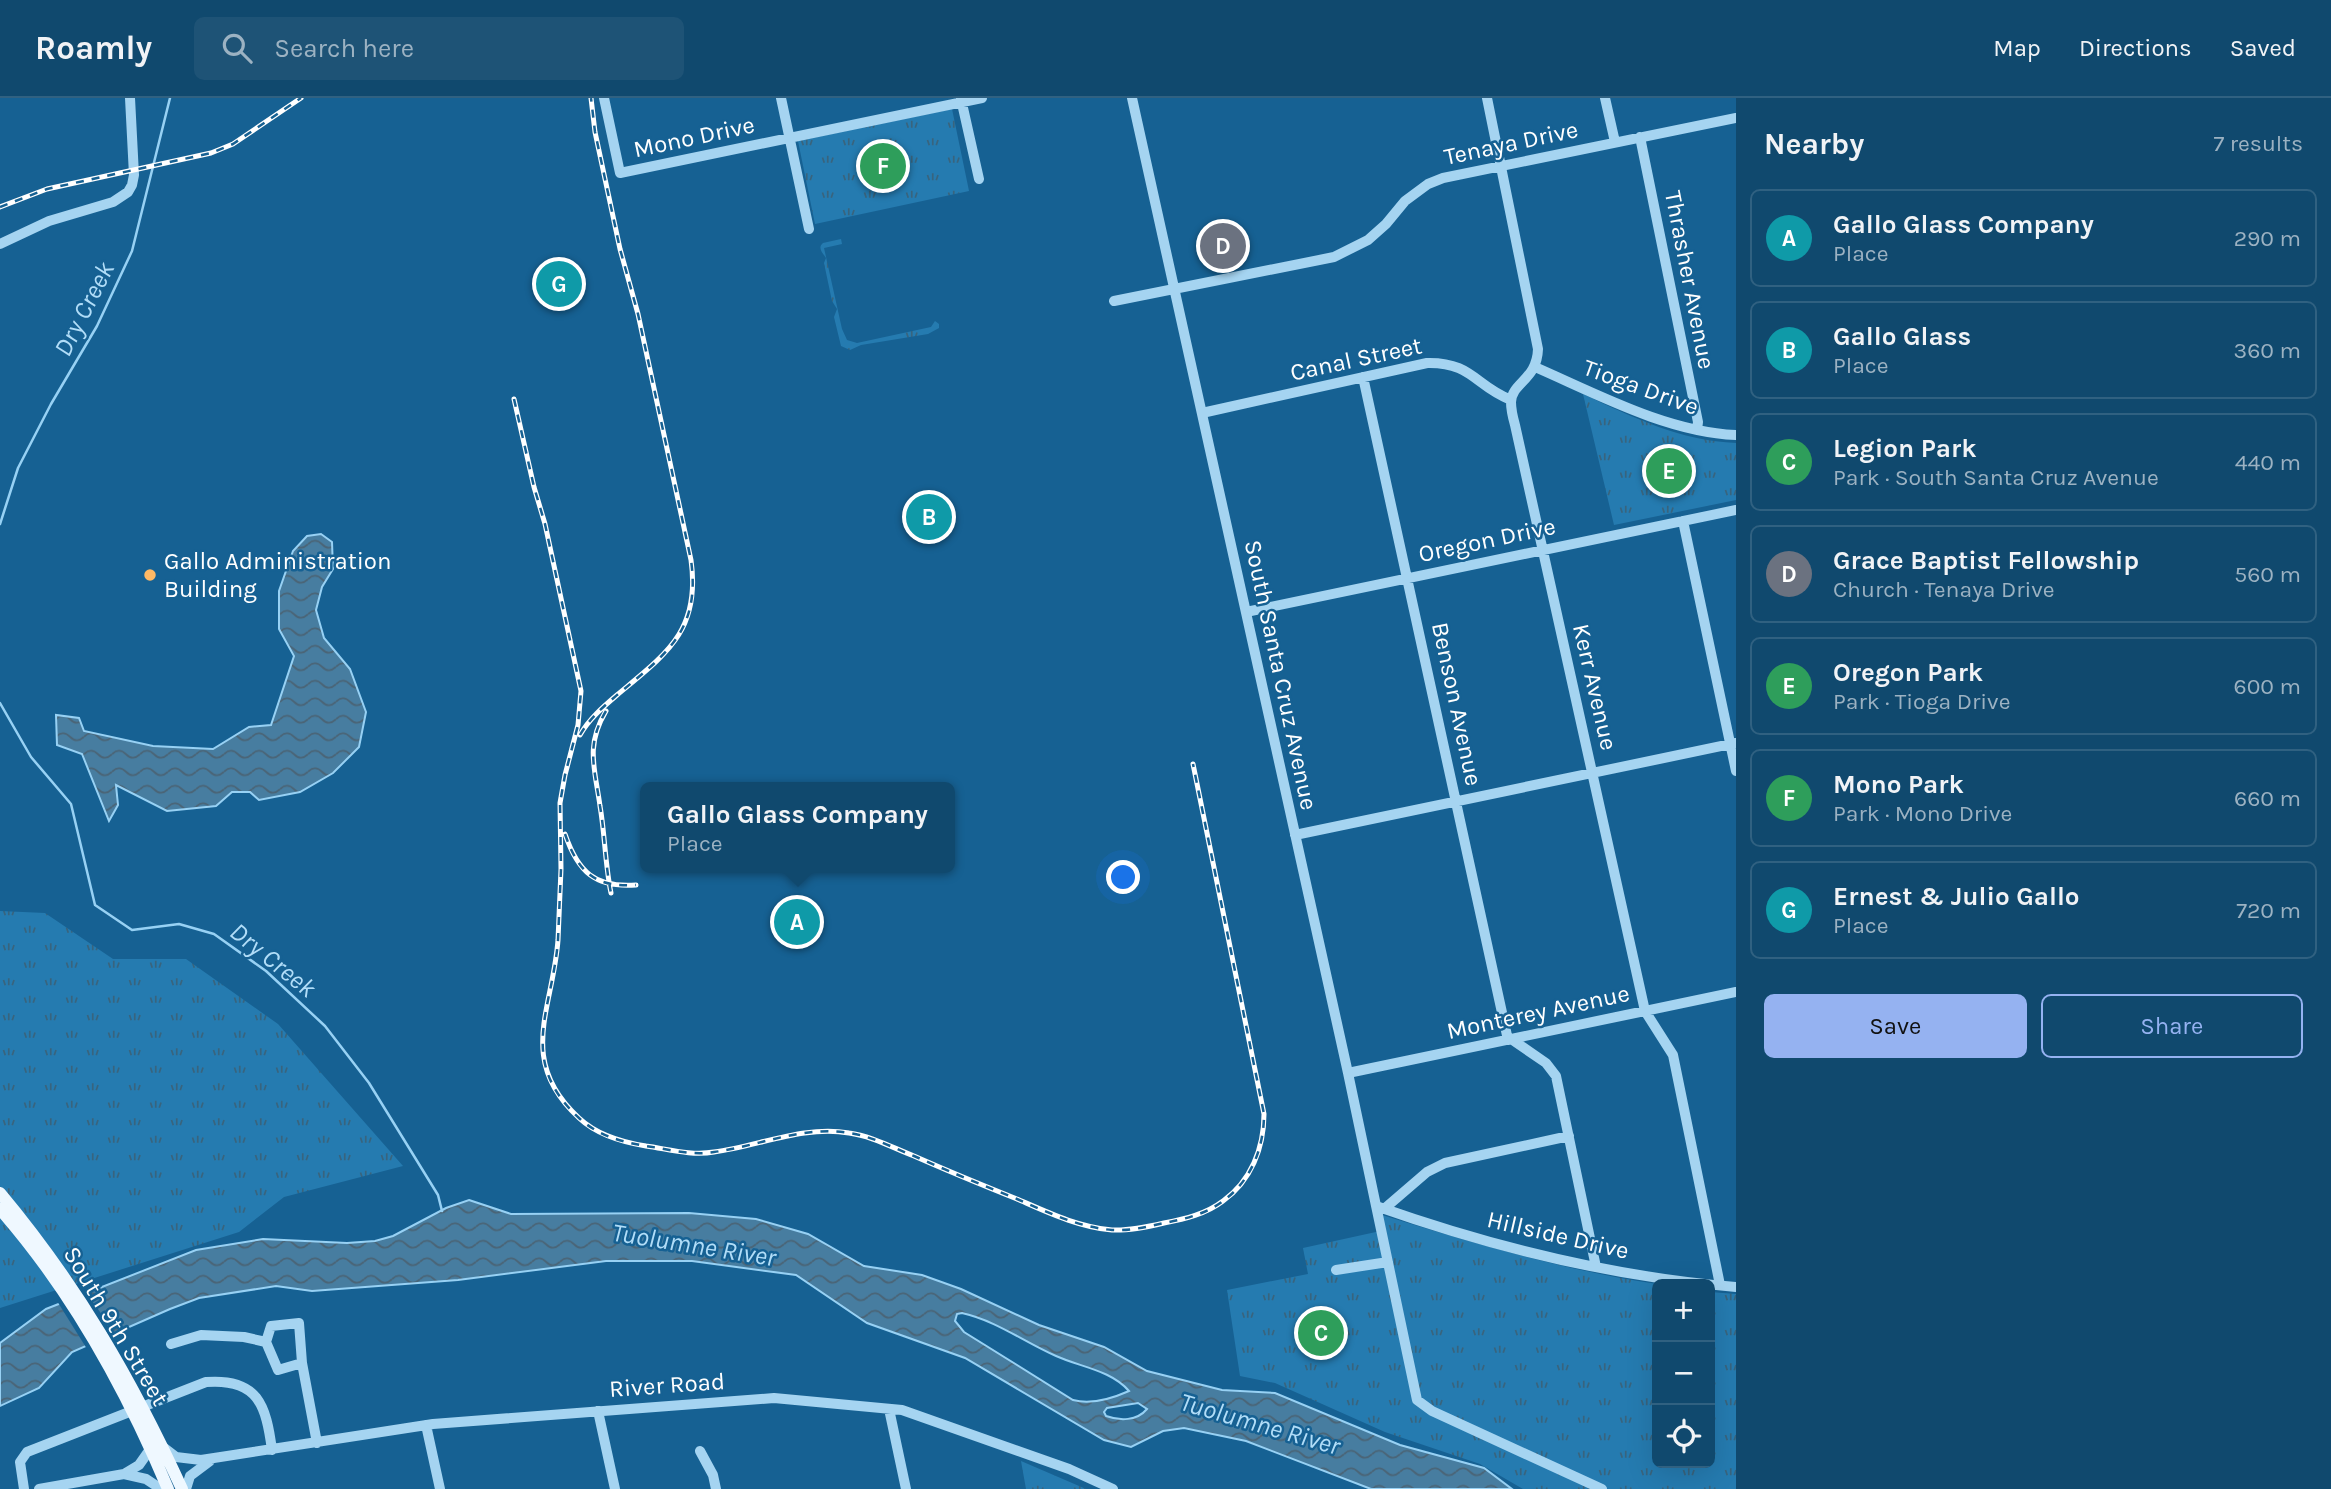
<!DOCTYPE html>
<meta charset="utf-8">
<style>
:root{--surface:#10496e;--page:#1e5376;--text:#f1f3f6;--muted:#9cb2c2;--line:#306181;--accent:#95b2f1}
body{margin:0;font-family:Karla,sans-serif;background:var(--page);color:var(--text)}
.controls{position:absolute;right:21px;bottom:21px;display:grid;overflow:hidden;border-radius:10px;box-shadow:0 7px 28px #0002}
.controls button{width:63px;height:63px;display:grid;place-items:center;padding:0;border:0;border-bottom:2px solid var(--line);background:var(--surface);color:var(--text);font:35px sans-serif}
.you{position:absolute;left:1124px;top:780px;width:24px;height:24px;margin:-18px;border:5px solid #fff;border-radius:50%;background:#1a73e8;box-shadow:0 0 0 10px #1a73e833}
.badge{display:grid;place-items:center;width:46px;height:46px;border-radius:50%;background:var(--accent);color:#fff;font-size:23px;font-weight:700}
.pin{position:absolute;translate:-50% -50%;border:4px solid #fff;box-shadow:0 2px 7px #0006}
.popup{position:absolute;left:640px;top:684px;width:315px;height:91px;box-sizing:border-box;display:grid;place-content:center;border-radius:10px;background:var(--surface);filter:drop-shadow(0 2px 5px #0005);font-size:23px;white-space:nowrap;color:var(--muted)}
.popup b{font-size:26px;color:var(--text)}
.popup::after{content:'';position:absolute;left:50%;top:100%;margin-left:-14px;border:14px solid transparent;border-top-color:var(--surface)}
.list{margin:0;padding:0;list-style:none}
h2{display:flex;justify-content:space-between;align-items:center;height:91px;margin:0;padding:0 28px;font-size:30px}
h2 small{font-size:23px;font-weight:400;color:var(--muted)}
.list li{display:grid;grid-template-columns:46px 1fr auto;gap:21px;align-items:center;box-sizing:border-box;height:98px;margin:0 14px 14px;padding:0 14px;border:2px solid var(--line);border-radius:10px}
.list b{display:block;font-size:26px;white-space:nowrap}
.list p{margin:0;font-size:23px;white-space:nowrap;color:var(--muted)}
.list em{font-size:23px;font-style:normal;color:var(--muted)}
.actions{display:flex;gap:14px;padding:21px 28px}
.actions a{flex:1;padding:16px 0;border:2px solid var(--accent);border-radius:10px;text-align:center;font-size:24px;color:var(--accent)}
.actions .main{background:var(--accent);color:#111}
.icon{flex:none;width:38px;height:38px;fill:none;stroke:currentColor;stroke-width:2;stroke-linecap:round;stroke-linejoin:round}
.map{position:relative;flex:none;width:1736px;height:1391px;overflow:hidden}
header{display:flex;align-items:center;gap:42px;box-sizing:border-box;height:98px;padding:0 35px;background:var(--surface);border-bottom:2px solid var(--line)}
header strong{font-size:33px}
nav{display:flex;gap:38px;margin-inline-start:auto;font-size:24px}
.search{width:490px;height:63px;background:var(--page);display:flex;align-items:center;gap:18px;box-sizing:border-box;padding:0 24px;border-radius:10px;color:var(--muted);font-size:26px}
main{display:flex}
aside{flex:1;background:var(--surface)}
.map>svg:first-child{display:block}
.grass{fill:url(#grass-tufts)}
.water{fill:url(#water-waves);stroke:#97d1f4;stroke-width:2;fill-rule:evenodd}
.pier{fill:#166193}
.lines{fill:none;stroke-linecap:round;stroke-linejoin:round}
.stream{stroke:#97d1f4;stroke-width:2.5}
.minor{stroke:#a5d4f1;stroke-width:10}
.major{stroke:#eff8ff;stroke-width:12}
.rail-casing{stroke:#fff;stroke-width:5}
.rail{stroke:#166193;stroke-width:2.5;stroke-dasharray:8;stroke-linecap:butt}
.poi-dot{fill:#ffb965;stroke:#166193;stroke-width:2.5}
.labels{text-anchor:middle;dominant-baseline:central;stroke-width:5;stroke-linejoin:round;paint-order:stroke}
.street-label{font-size:24px;fill:#fff;stroke:#166193}
.poi-label{font-size:24px;fill:#fff;stroke:#166193;text-anchor:start}
.water-label{font-size:26px;font-style:italic;fill:#b1ddf8;stroke:#166193}
</style>
<header>
<strong>Roamly</strong>
<div class="search"><svg class="icon" aria-label="search" viewBox="0 0 24 24"><circle cx="10" cy="10" r="6"/><path d="M15 15l6 6"/></svg>Search here</div>
<nav><a>Map</a><a>Directions</a><a>Saved</a></nav>
</header>
<main>
<div class="map">
<svg width="1736" height="1391" viewBox="0 0 1736 1391">
<defs>
<pattern id="grass-tufts" width="24" height="20" patternUnits="userSpaceOnUse" patternTransform="scale(1.75)"><rect width="24" height="20" fill="#257bb0"/><path d="M3 7l-1-3M5 7V3M7 7l1-3M15 17l-1-3M17 17v-4M19 17l1-3" fill="none" stroke="#38647e"/></pattern>
<pattern id="water-waves" width="16" height="10" patternUnits="userSpaceOnUse" patternTransform="scale(1.75)"><rect width="16" height="10" fill="#477da0"/><path d="M0 5q4-4 8 0t8 0" fill="none" stroke="#4a6476"/></pattern>
</defs>
<rect width="100%" height="100%" fill="#166193"/>
<path class="grass" d="M952 11 969 93 815 126 798 43Z
M841 141 842 146 824 150 842 231 847 242 857 245 931 229 935 223 939 226V230L928 236 861 247 850 252 841 248 834 219 837 211 832 203 824 165 826 160C823 155 817 150 823 145Z
M1583 296C1632 319 1681 343 1736 345V402L1614 427Z
M0 813 45 815 113 861H186L278 926 403 1068 284 1099 239 1134 0 1210Z
M1382 1117C1473 1145 1563 1172 1657 1186V1365H1710V1194L1736 1196V1391H1523L1480 1366 1385 1334 1275 1285 1240 1278 1227 1192 1308 1176 1303 1150 1385 1132Z
M1021 1363 1086 1391H1026Z"/>
<path class="water" d="M321 436 332 444 333 471 322 489 316 512 324 540 350 571 366 614 359 649 333 675 300 694 259 702 250 694H232L216 708 167 713 116 687 118 707 109 723 82 656 57 647 56 617 79 620 84 633 153 648 213 651 249 629 271 627 294 558 279 531V493L293 453 307 438Z
M469 1102 511 1116 689 1115 756 1121 808 1136 864 1168 922 1177 961 1191 1039 1227 1104 1249 1147 1273 1222 1292 1275 1295 1400 1347 1484 1370 1512 1391H1371L1246 1343 1184 1330 1163 1333 1131 1349 1104 1342 965 1260 867 1225 796 1177 692 1163H606L458 1182 312 1193 276 1188 199 1200 170 1211 72 1254 39 1290 0 1308V1245L46 1211 196 1152 263 1141 347 1145 375 1143 393 1138 446 1110ZM962 1215C997 1223 1024 1244 1056 1258 1080 1269 1111 1272 1129 1293 1111 1301 1091 1307 1073 1302L964 1234 955 1223 957 1216ZM1138 1305 1147 1311C1137 1323 1120 1323 1106 1318L1104 1314 1107 1310Z"/>
<path class="pier" d="M84 1192 100 1214 114 1239 87 1251 57 1203Z"/>
<g class="lines">
<path class="stream" d="M0 426 18 370 51 306 97 228 132 153 170 0
M0 605 31 659 71 706 95 807 132 832 179 826 214 836 266 873 325 928 369 985 438 1097 442 1113"/>
<path class="minor" d="M604 0 620 75 982 0
M781 0 809 131
M1132 0 1348 975 1417 1302 1432 1313 1602 1391
M1487 0 1538 251C1537 282 1512 284 1511 304 1511 312 1513 320 1515 327L1645 913 1673 957 1720 1187
M1605 0 1615 44
M961 1 979 81
M1640 39 1698 324 1697 332
M0 146 49 123 113 104 128 94 132 87 134 77 130 0
M1114 203 1334 159 1368 142 1386 126 1405 103 1428 86 1443 80 1736 20
M1535 269C1597 296 1667 334 1736 337
M1363 279 1508 942
M1202 315 1427 265C1472 264 1475 288 1511 302
M1683 423 1736 673
M1246 514 1736 412
M1295 737 1736 645
M1511 941 1546 965 1556 978 1596 1169
M1348 975 1736 894
M1376 1108C1492 1149 1613 1179 1736 1189
M1384 1111 1427 1074 1445 1065 1569 1038
M1336 1172 1388 1164
M266 1244 271 1228 299 1225 302 1265 317 1345
M171 1246 201 1237 244 1239 266 1244 278 1272 302 1265
M889 1311 906 1391
M598 1313 615 1391
M426 1327 440 1391
M163 1349 176 1359 201 1362 433 1326 774 1300 902 1312 1069 1371 1113 1391
M700 1353 713 1377 716 1391
M124 1376 146 1381 161 1391
M24 1391 20 1364 27 1354 206 1284C258 1280 266 1307 272 1352
M39 1391 124 1376 139 1367 151 1350
M186 1391 190 1378 210 1363"/>
<path class="major" d="M0 1095C77 1187 132 1282 182 1391
M0 1111C72 1193 126 1291 168 1391"/>
<defs>
<path id="rail" d="M0 109 47 91 211 55 233 46 301 0
M514 301 534 389 545 426 581 593 578 627 565 677 560 705 561 771 558 842C553 911 516 962 579 1020 597 1037 621 1044 646 1048 668 1051 691 1058 714 1054 759 1048 804 1027 849 1035 872 1038 893 1050 914 1058 948 1073 982 1087 1017 1101 1047 1114 1078 1129 1112 1132 1129 1133 1147 1129 1164 1125 1185 1121 1206 1116 1223 1103 1251 1083 1264 1050 1264 1016L1193 666
M606 613C585 648 595 671 600 708 605 737 605 766 611 795
M580 637C589 621 603 609 617 597 666 556 701 533 691 462L638 216 620 151 595 34 591 0
M565 736C578 774 595 790 636 787"/>
</defs>
<use href="#rail" class="rail-casing"/>
<use href="#rail" class="rail"/>
</g>
<circle class="poi-dot" cx="150" cy="477" r="7"/>
<g class="labels">
<g class="street-label">
<text transform="translate(694 39) rotate(-12)">Mono Drive</text>
<text transform="translate(1511 45) rotate(-12)">Tenaya Drive</text>
<text transform="translate(1690 182) rotate(79)">Thrasher Avenue</text>
<text transform="translate(1356 261) rotate(-12)">Canal Street</text>
<text transform="translate(1641 289) rotate(20)">Tioga Drive</text>
<text transform="translate(1487 442) rotate(-12)">Oregon Drive</text>
<text transform="translate(1281 577) rotate(78)">South Santa Cruz Avenue</text>
<text transform="translate(1595 589) rotate(77)">Kerr Avenue</text>
<text transform="translate(1457 606) rotate(78)">Benson Avenue</text>
<text transform="translate(1538 914) rotate(-12)">Monterey Avenue</text>
<text transform="translate(1558 1137) rotate(13)">Hillside Drive</text>
<text transform="translate(116 1228) rotate(59)">South 9th Street</text>
<text transform="translate(667 1287) rotate(-4)">River Road</text>
</g>
<g class="poi-label">
<text x="164" y="463">Gallo Administration<tspan x="164" dy="28">Building</tspan></text>
</g>
<g class="water-label">
<text transform="translate(84 211) rotate(-63)">Dry Creek</text>
<text transform="translate(273 862) rotate(39)">Dry Creek</text>
<text transform="translate(694 1147) rotate(9)">Tuolumne River</text>
<text transform="translate(1260 1326) rotate(16)">Tuolumne River</text>
</g>
</g>
</svg>
<div class="controls">
<button>+</button>
<button>−</button>
<button><svg class="icon" aria-label="locate" viewBox="0 0 24 24"><circle cx="12" cy="12" r="6"/><path d="M12 2v4M12 18v4M2 12h4M18 12h4"/></svg></button>
</div>
<div class="you"></div>
<div class="pin badge" style="left:797px;top:824px;background:#0f9aa8">A</div>
<div class="popup"><b>Gallo Glass Company</b>Place</div>
<div class="pin badge" style="left:929px;top:419px;background:#0f9aa8">B</div>
<div class="pin badge" style="left:1321px;top:1235px;background:#2e9e5b">C</div>
<div class="pin badge" style="left:1223px;top:148px;background:#6b7280">D</div>
<div class="pin badge" style="left:1669px;top:373px;background:#2e9e5b">E</div>
<div class="pin badge" style="left:883px;top:68px;background:#2e9e5b">F</div>
<div class="pin badge" style="left:559px;top:186px;background:#0f9aa8">G</div>
</div>
<aside>
<h2>Nearby<small>7 results</small></h2>
<ul class="list">
<li><span class="badge" style="background:#0f9aa8">A</span><div><b>Gallo Glass Company</b><p>Place</p></div><em>290 m</em></li>
<li><span class="badge" style="background:#0f9aa8">B</span><div><b>Gallo Glass</b><p>Place</p></div><em>360 m</em></li>
<li><span class="badge" style="background:#2e9e5b">C</span><div><b>Legion Park</b><p>Park · South Santa Cruz Avenue</p></div><em>440 m</em></li>
<li><span class="badge" style="background:#6b7280">D</span><div><b>Grace Baptist Fellowship</b><p>Church · Tenaya Drive</p></div><em>560 m</em></li>
<li><span class="badge" style="background:#2e9e5b">E</span><div><b>Oregon Park</b><p>Park · Tioga Drive</p></div><em>600 m</em></li>
<li><span class="badge" style="background:#2e9e5b">F</span><div><b>Mono Park</b><p>Park · Mono Drive</p></div><em>660 m</em></li>
<li><span class="badge" style="background:#0f9aa8">G</span><div><b>Ernest &amp; Julio Gallo</b><p>Place</p></div><em>720 m</em></li>
</ul>
<div class="actions"><a class="main">Save</a><a>Share</a></div>
</aside>
</main>
